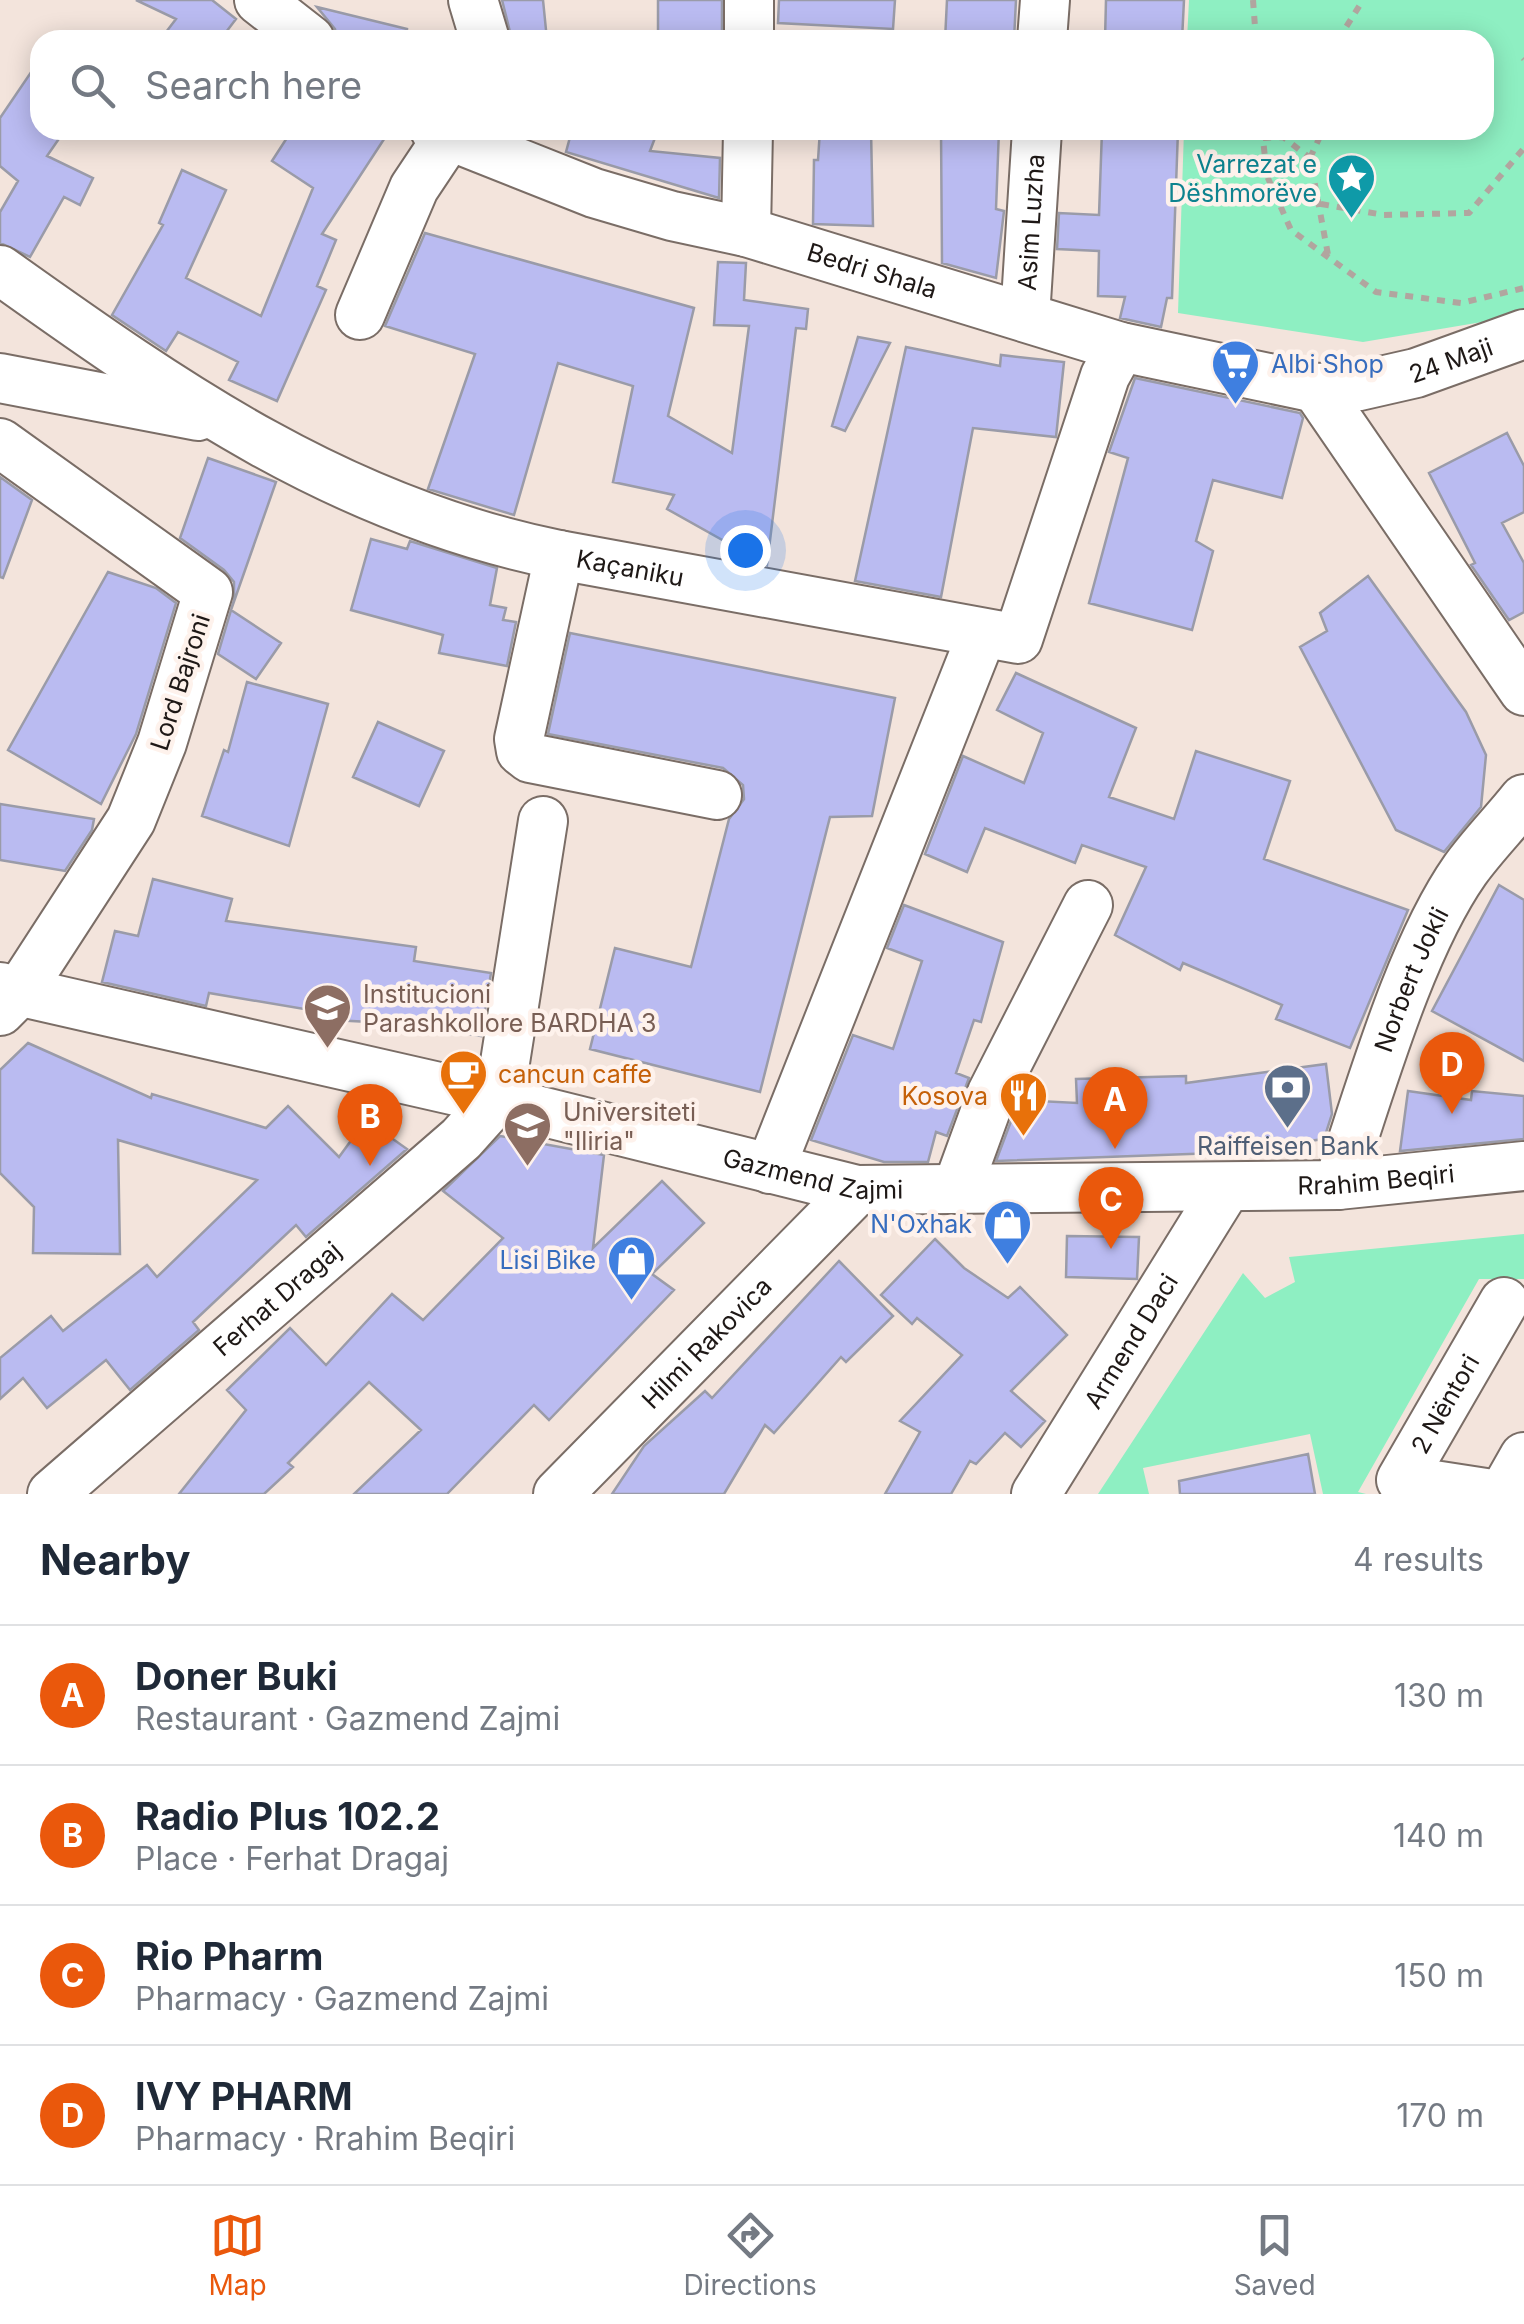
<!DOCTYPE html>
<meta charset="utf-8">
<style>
:root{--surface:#fff;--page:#f2f2f3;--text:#1f2937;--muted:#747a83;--line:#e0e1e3;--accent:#ea580c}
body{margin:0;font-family:Inter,sans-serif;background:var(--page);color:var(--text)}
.you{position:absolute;left:745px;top:550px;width:35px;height:35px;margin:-25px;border:8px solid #fff;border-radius:50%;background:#1a73e8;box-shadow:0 0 0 15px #1a73e833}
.badge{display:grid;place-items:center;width:65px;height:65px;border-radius:50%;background:var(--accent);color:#fff;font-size:32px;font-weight:700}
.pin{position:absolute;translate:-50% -82px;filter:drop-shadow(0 2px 5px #0008)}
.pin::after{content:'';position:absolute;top:52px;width:35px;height:30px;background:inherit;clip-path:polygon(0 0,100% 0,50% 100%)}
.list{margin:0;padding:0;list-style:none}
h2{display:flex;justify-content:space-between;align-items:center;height:130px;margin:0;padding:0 40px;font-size:42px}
h2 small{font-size:32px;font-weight:400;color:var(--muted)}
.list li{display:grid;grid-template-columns:65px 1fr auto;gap:30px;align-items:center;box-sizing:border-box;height:140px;padding:0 40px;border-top:2px solid var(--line)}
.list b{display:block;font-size:38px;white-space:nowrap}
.list p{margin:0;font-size:32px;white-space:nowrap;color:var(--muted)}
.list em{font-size:32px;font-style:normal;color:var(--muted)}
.icon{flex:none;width:55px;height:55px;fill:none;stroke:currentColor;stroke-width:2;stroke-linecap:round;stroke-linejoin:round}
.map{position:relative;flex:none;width:1524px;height:1494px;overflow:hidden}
.search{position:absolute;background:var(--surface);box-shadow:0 5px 25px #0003;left:30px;right:30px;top:30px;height:110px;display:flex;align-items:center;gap:25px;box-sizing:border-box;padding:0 35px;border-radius:30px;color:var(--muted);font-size:38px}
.sheet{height:690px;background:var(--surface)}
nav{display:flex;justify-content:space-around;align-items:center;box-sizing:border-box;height:140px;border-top:2px solid var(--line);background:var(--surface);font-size:28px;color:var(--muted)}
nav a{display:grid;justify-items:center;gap:5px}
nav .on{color:var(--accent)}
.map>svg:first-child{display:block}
.green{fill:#8eefc2}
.building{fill:#babbf1;stroke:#9a9ba8;stroke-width:2.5}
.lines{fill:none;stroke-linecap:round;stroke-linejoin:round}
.minor-casing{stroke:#7a6d66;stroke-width:52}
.path{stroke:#b1a59f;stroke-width:6;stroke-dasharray:8 8;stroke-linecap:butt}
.minor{stroke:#fff;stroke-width:48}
.labels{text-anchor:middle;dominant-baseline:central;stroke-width:9;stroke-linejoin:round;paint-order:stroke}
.culture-label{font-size:25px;fill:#0d838f;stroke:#fef2ec;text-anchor:end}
.street-label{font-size:25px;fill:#1e1816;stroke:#fef2ec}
.shop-label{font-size:25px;fill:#366cbe;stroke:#fef2ec;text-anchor:end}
.education-label{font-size:25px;fill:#785e54;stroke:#fef2ec;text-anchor:start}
.food-label{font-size:25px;fill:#c56008;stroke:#fef2ec;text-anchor:start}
.service-label{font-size:25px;fill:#4e5e75;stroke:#fef2ec}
</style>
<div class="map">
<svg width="1524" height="1494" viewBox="0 0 1524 1494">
<rect width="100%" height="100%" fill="#f3e4dc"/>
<path class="green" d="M1189 0H1524V310L1488 321 1363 342 1178 313 1184 130H1484V40H1187Z
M1524 1234V1279H1479L1358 1492 1366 1494H1323L1310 1434 1143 1468 1149 1494H1098L1243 1273 1265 1298 1295 1282 1289 1257Z"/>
<path class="building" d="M136 0H212L236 19 220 40H160L176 19Z
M502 0H543L547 40H512Z
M658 0H722V40H658Z
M779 0H895L893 29 778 23Z
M947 0H1016L1014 40H945Z
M1106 0H1184L1182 40H1105Z
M317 7 407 29 406 40H337L335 29Z
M40 59V130H65L47 156 93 178 80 205 64 197 30 257 0 243V212L18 181 0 166V118Z
M292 130H390L322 234 336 240 317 286 326 290 277 401 229 380 238 362 178 332 166 351 112 315 163 225 159 223 182 170 226 190 186 278 261 316 313 188 272 161Z
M572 130H658L650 151 720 158 719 198 566 152Z
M820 130H871L873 226 813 224 814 160H818Z
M941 130H999L996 209 1004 211 996 278 942 263Z
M1102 130H1178L1172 298H1167L1161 327 1120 318 1125 297 1098 296 1099 251 1057 249 1059 213 1099 215Z
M425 233 694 308 668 416 732 453 749 326 714 325 718 262 746 263 744 300 808 309 806 329 796 328 767 565 667 509 674 495 613 482 633 386 558 363 514 515 428 489 475 354 385 326Z
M858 337 890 343 845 431 832 426Z
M906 347 1000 366 1001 355 1064 362 1056 437 973 428 941 597 855 581Z
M1135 378 1300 413 1303 418 1282 498 1213 480 1196 541 1213 551 1192 630 1089 603 1128 458 1109 452Z
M1507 433 1524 466V512L1502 523 1524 563V612L1509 620 1471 565 1475 563 1429 473Z
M208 458 276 482 231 610 281 643 256 679 218 654 234 600V582L224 570 180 538Z
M0 477 32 500 3 578 0 577Z
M371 539 407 549 410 541 497 568 490 605 506 608 503 620 516 622 507 666 439 653 443 635 351 610Z
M108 572 156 588 176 603 136 734 101 804 8 750Z
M1368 576 1466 712 1486 755 1481 807 1444 852 1396 830 1300 647 1327 631 1320 613Z
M570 633 895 698 872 816 830 817 760 1092 590 1049 615 948 691 967 729 819 744 799 743 785 723 768 548 734Z
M1016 673 1136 728 1109 797 1174 819 1196 751 1290 781 1264 859 1408 910 1350 1048 1276 1019 1282 1005 1183 963 1180 970 1115 935 1146 867 1082 845 1075 863 985 828 967 872 925 854 963 756 1024 783 1043 733 997 710Z
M247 682 328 704 289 846 202 816 224 750 228 752Z
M378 722 444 751 419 806 353 777Z
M0 804 94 819 92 830 65 871 0 860Z
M153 879 232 899 226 921 416 947 414 961 491 973 481 1036 408 1024 333 1020 334 1014 209 993 206 1006 102 982 115 931 138 936Z
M1499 885 1524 900V1061L1432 1011Z
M904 905 1003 942 981 1022 974 1020 956 1073 969 1078 947 1136 936 1132 928 1162H884L811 1140 853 1035 893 1049 922 961 887 948Z
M28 1043 151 1098 152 1094 266 1128 288 1106 339 1157 366 1120 407 1149 306 1237 296 1225 193 1322 199 1330 130 1390 106 1360 47 1408 23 1378 0 1399V1358L51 1316 63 1331 147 1265 157 1277 257 1180 118 1140 120 1254 33 1253 34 1207 0 1173V1070Z
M1326 1064 1332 1114 1324 1139 1217 1153 996 1161 1019 1100 1077 1103 1076 1079 1186 1076V1083Z
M1408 1091 1471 1100 1472 1091 1524 1096V1139L1400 1151Z
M500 1136 604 1155 593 1248 662 1181 704 1223 652 1274 674 1290 549 1420 534 1405 447 1494H354L421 1430 369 1382 288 1463 293 1467 264 1494H179L246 1410 227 1390 290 1328 326 1365 392 1294 423 1320 503 1238 443 1191Z
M1067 1236 1139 1237 1137 1279 1066 1277Z
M935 1239 964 1268 1008 1298 1020 1287 1067 1335 1011 1391 1045 1421 1021 1447 1005 1433 976 1464 970 1461 951 1494H885L920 1432 900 1421 962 1355 917 1318 912 1324 881 1295Z
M839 1261 893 1316 846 1362 841 1357 774 1433 765 1425 724 1494H612L644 1446 705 1391 712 1398Z
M1308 1454 1315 1494H1180L1179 1481Z"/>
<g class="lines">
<defs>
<g id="minor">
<path d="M259 0 310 40"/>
<path d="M473 0 485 40"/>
<path d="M749 40V0"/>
<path d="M1042 40 1045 0"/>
<path id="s1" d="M435 130 594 193 672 216 746 232 1121 347 1316 388 1359 386 1416 373 1524 334"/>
<path d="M746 232 748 130"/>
<path id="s2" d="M0 270C178 397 341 511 559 555L1018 639 1105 376 1121 347"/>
<path d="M360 315 414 188 448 137"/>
<path id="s3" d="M1025 317 1037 130"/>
<path d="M0 378 198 416"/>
<path d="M1316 388 1524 691"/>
<path d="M0 443 208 592 162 743 131 820 20 991 0 1011"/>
<path d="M559 555 519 739 521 751 530 758 717 795"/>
<path id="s4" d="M0 987 496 1100 857 1190 1338 1185 1524 1166"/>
<path d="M770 1169 982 634"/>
<path id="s5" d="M1338 1185C1370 1091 1409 950 1465 870 1483 845 1505 823 1524 799"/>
<path d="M957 1189 992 1093 1088 905"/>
<path id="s6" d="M52 1494 461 1139 496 1100 503 1075 543 821"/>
<path id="s7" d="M558 1494 857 1190"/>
<path id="s8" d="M1036 1494 1226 1188"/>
<path id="s9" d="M1492 1494 1401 1480 1504 1302"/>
<path d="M1503 1494 1524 1457"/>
</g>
</defs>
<use href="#minor" class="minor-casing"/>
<path class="path" d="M1253 0 1256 40
M1338 40 1363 0
M1523 58 1524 59
M1262 130 1267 176 1291 230 1376 292 1461 303 1524 288
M1263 138 1283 137 1310 158 1329 260
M1310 158 1323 130
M1321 204 1384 215 1469 213 1524 148"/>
<use href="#minor" class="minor"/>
</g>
<defs>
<symbol id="sight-pin" viewBox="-11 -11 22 30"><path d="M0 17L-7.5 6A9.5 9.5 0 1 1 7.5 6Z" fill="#0f9aa8" stroke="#fef2ec"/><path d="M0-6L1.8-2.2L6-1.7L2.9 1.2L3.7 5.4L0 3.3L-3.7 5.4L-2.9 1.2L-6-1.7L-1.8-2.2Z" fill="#fff"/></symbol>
<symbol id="supermarket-pin" viewBox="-11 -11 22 30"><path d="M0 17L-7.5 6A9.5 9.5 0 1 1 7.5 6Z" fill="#3f7fe0" stroke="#fef2ec"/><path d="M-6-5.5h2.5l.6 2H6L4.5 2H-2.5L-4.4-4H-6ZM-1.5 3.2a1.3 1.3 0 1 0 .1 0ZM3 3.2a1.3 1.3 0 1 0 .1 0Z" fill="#fff"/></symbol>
<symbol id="school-pin" viewBox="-11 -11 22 30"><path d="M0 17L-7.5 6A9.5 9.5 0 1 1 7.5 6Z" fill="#8d6e63" stroke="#fef2ec"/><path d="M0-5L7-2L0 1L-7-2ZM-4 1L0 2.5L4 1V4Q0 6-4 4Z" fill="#fff"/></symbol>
<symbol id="cafe-pin" viewBox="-11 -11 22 30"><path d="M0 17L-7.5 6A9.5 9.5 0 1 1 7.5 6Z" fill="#e8710a" stroke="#fef2ec"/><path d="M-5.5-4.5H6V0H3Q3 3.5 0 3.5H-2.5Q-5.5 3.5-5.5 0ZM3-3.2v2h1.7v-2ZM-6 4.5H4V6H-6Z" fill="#fff"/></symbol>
<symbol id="bank-pin" viewBox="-11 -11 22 30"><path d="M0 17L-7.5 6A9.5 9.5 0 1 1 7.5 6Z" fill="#5c6f8a" stroke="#fef2ec"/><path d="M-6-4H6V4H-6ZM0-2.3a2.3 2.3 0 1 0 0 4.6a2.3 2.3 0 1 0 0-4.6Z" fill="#fff"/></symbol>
<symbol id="restaurant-pin" viewBox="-11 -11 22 30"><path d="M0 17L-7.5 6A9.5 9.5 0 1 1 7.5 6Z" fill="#e8710a" stroke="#fef2ec"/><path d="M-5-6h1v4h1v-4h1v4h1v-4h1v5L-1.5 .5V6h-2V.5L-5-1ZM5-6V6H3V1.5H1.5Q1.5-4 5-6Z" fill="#fff"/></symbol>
<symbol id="university-pin" viewBox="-11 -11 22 30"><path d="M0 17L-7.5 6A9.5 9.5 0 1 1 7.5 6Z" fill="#8d6e63" stroke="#fef2ec"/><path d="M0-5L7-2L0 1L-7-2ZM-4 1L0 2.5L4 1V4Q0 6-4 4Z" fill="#fff"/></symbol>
<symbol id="shop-pin" viewBox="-11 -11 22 30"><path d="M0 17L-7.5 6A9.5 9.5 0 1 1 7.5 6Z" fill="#3f7fe0" stroke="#fef2ec"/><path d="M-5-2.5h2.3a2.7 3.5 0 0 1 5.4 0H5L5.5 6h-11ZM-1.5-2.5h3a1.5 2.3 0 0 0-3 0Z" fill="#fff"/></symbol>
</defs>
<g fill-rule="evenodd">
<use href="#sight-pin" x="1324" y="150" width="55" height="75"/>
<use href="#supermarket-pin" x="1208" y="336" width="55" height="75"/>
<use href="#school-pin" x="300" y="980" width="55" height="75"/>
<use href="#cafe-pin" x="436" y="1046" width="55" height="75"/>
<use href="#bank-pin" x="1260" y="1060" width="55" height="75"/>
<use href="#restaurant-pin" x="996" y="1068" width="55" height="75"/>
<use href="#university-pin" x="500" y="1098" width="55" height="75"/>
<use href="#shop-pin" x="980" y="1196" width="55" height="75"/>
<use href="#shop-pin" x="604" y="1232" width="55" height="75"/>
</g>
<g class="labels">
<g class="culture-label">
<text x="1317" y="164">Varrezat e<tspan x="1317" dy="29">Dëshmorëve</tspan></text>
</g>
<g class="street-label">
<text stroke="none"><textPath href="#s3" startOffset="95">Asim Luzha</textPath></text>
<text stroke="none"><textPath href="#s1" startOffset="460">Bedri Shala</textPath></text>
<text stroke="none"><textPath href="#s1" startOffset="1058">24 Maji</textPath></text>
<text stroke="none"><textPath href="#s2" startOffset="705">Kaçaniku</textPath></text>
<text transform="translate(180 682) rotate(-72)">Lord Bajroni</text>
<text stroke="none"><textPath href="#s5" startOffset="218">Norbert Jokli</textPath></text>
<text stroke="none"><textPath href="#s4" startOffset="835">Gazmend Zajmi</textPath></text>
<text stroke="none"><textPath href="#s4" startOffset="1400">Rrahim Beqiri</textPath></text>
<text stroke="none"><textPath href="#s6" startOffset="298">Ferhat Dragaj</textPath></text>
<text stroke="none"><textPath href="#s8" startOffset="180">Armend Daci</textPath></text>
<text stroke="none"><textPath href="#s7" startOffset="212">Hilmi Rakovica</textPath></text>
<text stroke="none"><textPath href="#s9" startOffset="180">2 Nëntori</textPath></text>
</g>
<g class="shop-label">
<text x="1271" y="364" text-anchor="start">Albi Shop</text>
<text x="972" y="1224">N'Oxhak</text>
<text x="596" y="1260">Lisi Bike</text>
</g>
<g class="education-label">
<text x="363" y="994">Institucioni<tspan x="363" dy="29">Parashkollore BARDHA 3</tspan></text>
<text x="563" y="1112">Universiteti<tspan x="563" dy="29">"Iliria"</tspan></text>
</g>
<g class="food-label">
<text x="498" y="1074">cancun caffe</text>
<text x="988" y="1096" text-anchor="end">Kosova</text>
</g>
<g class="service-label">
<text x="1288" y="1146">Raiffeisen Bank</text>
</g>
</g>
</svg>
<div class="you"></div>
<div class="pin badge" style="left:1115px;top:1149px">A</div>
<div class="pin badge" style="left:370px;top:1166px">B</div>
<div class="pin badge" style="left:1111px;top:1249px">C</div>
<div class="pin badge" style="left:1452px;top:1114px">D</div>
<div class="search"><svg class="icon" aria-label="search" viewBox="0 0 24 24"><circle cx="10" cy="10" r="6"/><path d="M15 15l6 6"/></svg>Search here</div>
</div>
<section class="sheet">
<h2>Nearby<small>4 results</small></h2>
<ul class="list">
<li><span class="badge">A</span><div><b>Doner Buki</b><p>Restaurant · Gazmend Zajmi</p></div><em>130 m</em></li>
<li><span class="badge">B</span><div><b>Radio Plus 102.2</b><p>Place · Ferhat Dragaj</p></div><em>140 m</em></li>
<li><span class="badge">C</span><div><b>Rio Pharm</b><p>Pharmacy · Gazmend Zajmi</p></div><em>150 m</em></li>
<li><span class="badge">D</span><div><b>IVY PHARM</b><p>Pharmacy · Rrahim Beqiri</p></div><em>170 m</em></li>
</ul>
</section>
<nav>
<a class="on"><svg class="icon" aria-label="map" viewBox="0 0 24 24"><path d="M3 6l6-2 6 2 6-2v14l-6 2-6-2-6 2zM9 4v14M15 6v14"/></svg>Map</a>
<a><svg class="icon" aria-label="directions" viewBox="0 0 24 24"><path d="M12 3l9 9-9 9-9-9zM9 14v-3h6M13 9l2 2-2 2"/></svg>Directions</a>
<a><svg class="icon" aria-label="saved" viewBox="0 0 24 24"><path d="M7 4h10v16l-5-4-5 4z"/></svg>Saved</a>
</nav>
